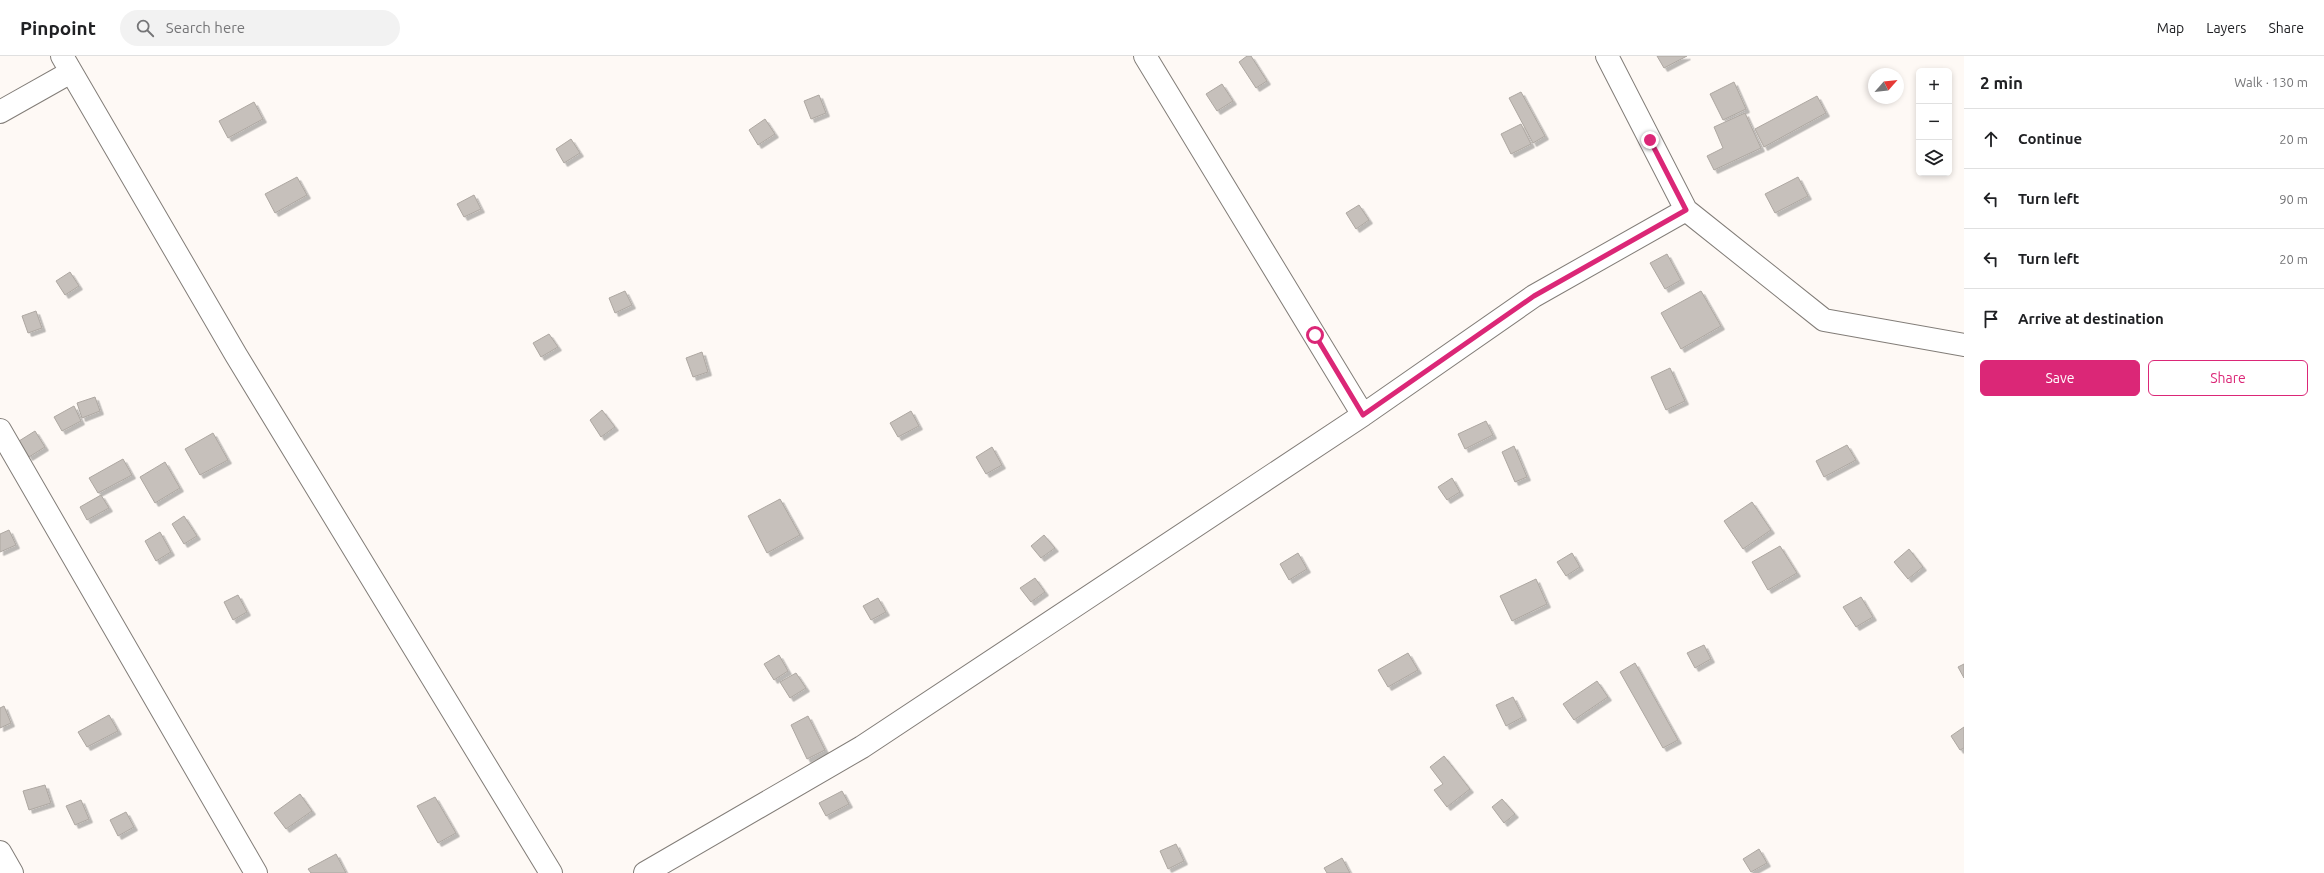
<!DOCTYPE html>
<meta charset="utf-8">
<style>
:root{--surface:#fff;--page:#f2f2f2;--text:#202124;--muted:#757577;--line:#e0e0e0;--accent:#db2777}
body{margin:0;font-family:Ubuntu,sans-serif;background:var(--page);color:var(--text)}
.controls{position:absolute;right:12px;top:12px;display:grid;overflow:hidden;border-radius:6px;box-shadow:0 2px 6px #0003}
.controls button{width:36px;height:36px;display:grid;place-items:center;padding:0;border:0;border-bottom:1px solid var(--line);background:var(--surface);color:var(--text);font:20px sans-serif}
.compass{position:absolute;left:1868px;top:12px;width:36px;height:36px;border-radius:50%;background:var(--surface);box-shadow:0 2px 6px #0003;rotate:63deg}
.stop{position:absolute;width:12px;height:12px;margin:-9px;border:3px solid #db2777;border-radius:50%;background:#fff}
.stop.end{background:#db2777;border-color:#fff;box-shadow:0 1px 4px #0008}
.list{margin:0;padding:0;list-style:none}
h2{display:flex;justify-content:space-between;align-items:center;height:52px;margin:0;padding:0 16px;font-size:17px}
h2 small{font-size:13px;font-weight:400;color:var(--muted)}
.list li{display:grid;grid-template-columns:26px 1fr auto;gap:12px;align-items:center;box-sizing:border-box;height:60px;padding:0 16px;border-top:1px solid var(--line)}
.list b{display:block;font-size:15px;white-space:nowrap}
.list em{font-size:13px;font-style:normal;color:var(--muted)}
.actions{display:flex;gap:8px;padding:12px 16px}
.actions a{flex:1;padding:9px 0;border:1px solid var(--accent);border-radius:6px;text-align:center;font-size:14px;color:var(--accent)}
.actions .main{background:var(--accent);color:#fff}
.icon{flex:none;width:22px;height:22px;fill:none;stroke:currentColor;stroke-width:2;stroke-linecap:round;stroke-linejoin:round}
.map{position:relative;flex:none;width:1964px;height:817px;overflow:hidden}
header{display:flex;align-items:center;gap:24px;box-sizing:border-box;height:56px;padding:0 20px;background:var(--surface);border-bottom:1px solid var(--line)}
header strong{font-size:19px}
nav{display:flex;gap:22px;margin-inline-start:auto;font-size:14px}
.search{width:280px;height:36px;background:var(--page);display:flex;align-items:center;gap:10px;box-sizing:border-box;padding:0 14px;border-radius:22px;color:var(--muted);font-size:15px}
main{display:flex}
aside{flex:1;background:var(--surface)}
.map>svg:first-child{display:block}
.building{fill:#c6c0bb;stroke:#ada7a1;filter:url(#shadow)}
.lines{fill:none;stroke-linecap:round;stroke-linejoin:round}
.street-casing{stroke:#827d78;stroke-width:24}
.street{stroke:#fff;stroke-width:22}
.route{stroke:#db2777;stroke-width:5}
</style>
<header>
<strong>Pinpoint</strong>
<div class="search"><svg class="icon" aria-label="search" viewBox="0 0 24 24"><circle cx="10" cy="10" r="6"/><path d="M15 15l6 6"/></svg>Search here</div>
<nav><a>Map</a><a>Layers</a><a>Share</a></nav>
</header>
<main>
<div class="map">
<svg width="1964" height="817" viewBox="0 0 1964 817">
<defs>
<filter id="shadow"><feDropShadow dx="3.5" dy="3.5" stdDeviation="0" flood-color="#0004"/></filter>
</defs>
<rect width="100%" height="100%" fill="#fef9f5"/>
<path class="building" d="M1247 0H1251L1267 25 1256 32 1239 6Z
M1657 0H1687L1664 12Z
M1734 26 1746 53 1723 64 1710 38Z
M1222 28 1233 45 1217 55 1206 38Z
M1521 36 1545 80 1533 87 1509 42Z
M819 39 826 57 811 63 804 45Z
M1817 40 1826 57 1764 91 1755 73Z
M254 46 263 63 228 82 219 65Z
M1745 57 1761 92 1714 114 1707 100 1723 92 1714 71Z
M765 63 775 78 758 89 749 74Z
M1521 68 1531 88 1511 98 1501 78Z
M571 83 580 97 564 107 556 93Z
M297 121 307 139 275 157 265 138Z
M1798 121 1808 140 1775 157 1765 138Z
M474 139 481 153 464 161 457 148Z
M1359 149 1369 164 1356 173 1346 157Z
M1667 198 1681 224 1665 233 1650 207Z
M70 216 79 230 65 239 56 225Z
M625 235 632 249 615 257 609 242Z
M1701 235 1721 270 1681 293 1661 257Z
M36 255 42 272 28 277 22 260Z
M549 278 558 291 541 301 533 287Z
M702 296 708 316 693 321 686 302Z
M1670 312 1685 345 1666 354 1651 321Z
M95 341 100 355 82 362 77 347Z
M74 350 81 365 62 375 54 361Z
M602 354 615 371 601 381 590 364Z
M911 355 919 370 898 381 890 367Z
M1486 365 1493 379 1465 393 1458 378Z
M35 375 45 391 29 401 19 385Z
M213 377 228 404 200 419 185 393Z
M1847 389 1856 404 1824 421 1816 405Z
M1514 390 1527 421 1515 426 1502 396Z
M992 391 1002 409 986 418 976 401Z
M123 403 132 419 98 437 89 422Z
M165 406 180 432 155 447 140 421Z
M1452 422 1460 436 1447 444 1438 431Z
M101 439 109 452 87 464 80 451Z
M780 443 800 479 767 497 748 460Z
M1752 446 1771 474 1743 493 1724 465Z
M184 460 197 480 184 488 172 468Z
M9 474 16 489 0 496V478Z
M160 476 171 496 156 505 145 485Z
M1044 479 1055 492 1041 502 1031 490Z
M1780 490 1797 517 1768 534 1752 506Z
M1909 493 1923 511 1908 523 1894 506Z
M1298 497 1307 513 1289 524 1280 508Z
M1572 497 1580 511 1566 520 1557 506Z
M1035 522 1045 536 1031 546 1020 532Z
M1536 523 1547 548 1512 565 1500 540Z
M238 539 247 556 233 564 224 546Z
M1861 541 1873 561 1856 571 1843 551Z
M878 542 886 556 871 564 863 550Z
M1704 589 1711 603 1695 612 1687 597Z
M1408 597 1418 614 1388 631 1378 614Z
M779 599 788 615 774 624 764 608Z
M1635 607 1678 684 1663 692 1620 616Z
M1964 608V622L1958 611Z
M796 617 806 632 790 642 780 626Z
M1597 625 1608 641 1574 664 1563 648Z
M1513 641 1523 661 1506 670 1496 649Z
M4 650 11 667 0 672V652Z
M109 659 118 675 87 691 78 676Z
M808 660 825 694 807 703 791 669Z
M1964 671V692L1960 694 1951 680Z
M1444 700 1470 733 1447 751 1434 734 1443 728 1430 711Z
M45 729 51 747 29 754 23 735Z
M842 735 849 748 826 760 819 747Z
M300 738 312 755 286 773 274 757Z
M435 741 456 777 438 787 417 750Z
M1502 743 1515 758 1504 767 1492 751Z
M81 744 89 763 75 769 66 750Z
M126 756 134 771 118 780 110 764Z
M1176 788 1184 805 1168 813 1160 795Z
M1759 793 1767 807 1751 816 1743 803Z
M336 798 346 817H311L308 813Z
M1342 802 1350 817H1327L1324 812Z"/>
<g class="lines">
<defs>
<path id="street" d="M62 0 236 299 551 817
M1145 0 1363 359
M1607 0 1686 154 1824 264 1964 289
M0 56 71 16
M0 374 256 817
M0 796 12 817
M645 817 862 691 1363 359 1534 240 1686 154"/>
</defs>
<use href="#street" class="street-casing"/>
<use href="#street" class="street"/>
</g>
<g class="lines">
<path class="route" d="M1315 279 1363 359 1534 240 1686 154 1650 84"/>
</g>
</svg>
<div class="controls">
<button>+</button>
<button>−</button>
<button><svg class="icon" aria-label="layers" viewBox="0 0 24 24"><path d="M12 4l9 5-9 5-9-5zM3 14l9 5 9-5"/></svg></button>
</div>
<svg class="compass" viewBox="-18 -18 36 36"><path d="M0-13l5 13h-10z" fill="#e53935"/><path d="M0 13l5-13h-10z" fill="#757577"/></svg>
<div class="stop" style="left:1315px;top:279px"></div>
<div class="stop end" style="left:1650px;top:84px"></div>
</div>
<aside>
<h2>2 min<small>Walk · 130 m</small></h2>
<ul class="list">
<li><svg class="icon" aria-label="ahead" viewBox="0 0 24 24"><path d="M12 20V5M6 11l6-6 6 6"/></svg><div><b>Continue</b></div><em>20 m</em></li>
<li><svg class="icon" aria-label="left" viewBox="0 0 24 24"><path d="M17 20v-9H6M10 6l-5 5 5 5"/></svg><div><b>Turn left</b></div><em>90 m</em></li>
<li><svg class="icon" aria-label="left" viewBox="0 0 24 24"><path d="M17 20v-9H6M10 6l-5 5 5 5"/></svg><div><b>Turn left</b></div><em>20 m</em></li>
<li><svg class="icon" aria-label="arrive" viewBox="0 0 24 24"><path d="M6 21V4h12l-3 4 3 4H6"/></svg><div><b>Arrive at destination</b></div></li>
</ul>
<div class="actions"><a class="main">Save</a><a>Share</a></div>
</aside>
</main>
